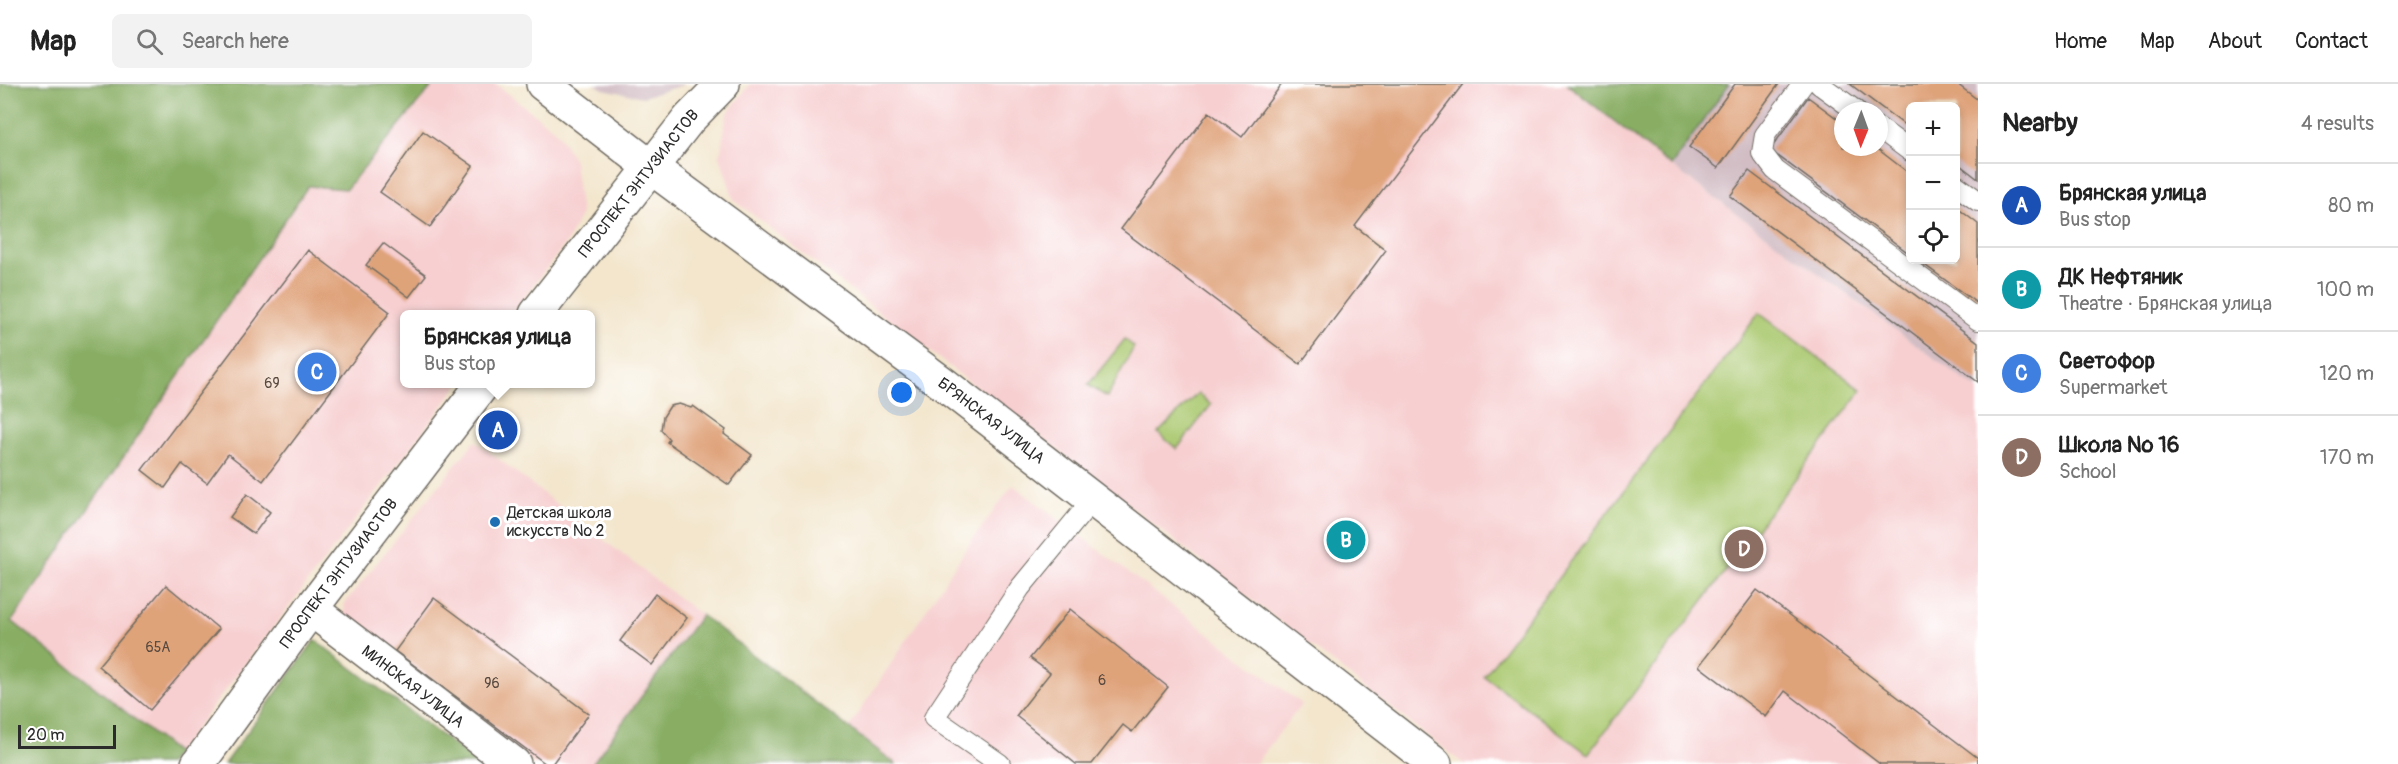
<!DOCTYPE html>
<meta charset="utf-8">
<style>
:root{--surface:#fff;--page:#f2f2f2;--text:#222;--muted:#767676;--line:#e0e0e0;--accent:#1f6fb2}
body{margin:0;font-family:Pangolin,sans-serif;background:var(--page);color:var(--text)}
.controls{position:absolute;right:18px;top:18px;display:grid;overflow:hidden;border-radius:9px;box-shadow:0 3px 9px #0003}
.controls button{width:54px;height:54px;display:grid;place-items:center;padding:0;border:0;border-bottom:2px solid var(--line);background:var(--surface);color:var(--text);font:30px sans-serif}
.compass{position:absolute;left:1834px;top:18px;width:54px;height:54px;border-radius:50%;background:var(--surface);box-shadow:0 3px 9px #0003;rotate:181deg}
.scale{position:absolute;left:18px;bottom:15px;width:98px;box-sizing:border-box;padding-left:6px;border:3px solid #2b2b2b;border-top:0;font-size:16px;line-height:21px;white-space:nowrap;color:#2b2b2b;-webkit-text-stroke:4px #fff;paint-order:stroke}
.you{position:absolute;left:902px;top:309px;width:21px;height:21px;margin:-15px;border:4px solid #fff;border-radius:50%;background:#1a73e8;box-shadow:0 0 0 9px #1a73e833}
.badge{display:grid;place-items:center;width:39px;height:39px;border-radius:50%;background:var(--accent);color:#fff;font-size:20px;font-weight:700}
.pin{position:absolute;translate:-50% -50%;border:3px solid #fff;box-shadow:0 2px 6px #0006}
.popup{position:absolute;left:400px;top:226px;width:195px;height:78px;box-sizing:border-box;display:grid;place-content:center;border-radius:9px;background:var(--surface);filter:drop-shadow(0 2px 4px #0005);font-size:20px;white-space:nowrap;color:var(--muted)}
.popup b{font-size:22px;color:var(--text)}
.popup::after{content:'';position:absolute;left:50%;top:100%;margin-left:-12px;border:12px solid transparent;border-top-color:var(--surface)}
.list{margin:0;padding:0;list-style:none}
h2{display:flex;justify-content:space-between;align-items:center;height:78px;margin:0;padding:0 24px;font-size:26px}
h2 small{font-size:20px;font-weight:400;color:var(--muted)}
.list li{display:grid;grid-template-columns:39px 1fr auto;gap:18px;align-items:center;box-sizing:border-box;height:84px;padding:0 24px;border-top:2px solid var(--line)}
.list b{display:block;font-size:22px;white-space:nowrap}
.list p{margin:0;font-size:20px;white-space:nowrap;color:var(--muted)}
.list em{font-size:20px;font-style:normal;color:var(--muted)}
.icon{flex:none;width:33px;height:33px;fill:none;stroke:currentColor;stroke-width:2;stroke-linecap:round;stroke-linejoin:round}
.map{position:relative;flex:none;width:1978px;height:680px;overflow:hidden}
header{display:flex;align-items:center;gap:36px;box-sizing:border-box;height:84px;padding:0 30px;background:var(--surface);border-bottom:2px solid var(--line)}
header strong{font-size:28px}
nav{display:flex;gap:33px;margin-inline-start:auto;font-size:21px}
.search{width:420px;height:54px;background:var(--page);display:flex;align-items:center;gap:15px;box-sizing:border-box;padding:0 21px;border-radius:9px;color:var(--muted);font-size:22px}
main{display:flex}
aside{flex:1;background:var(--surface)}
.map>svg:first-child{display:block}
.built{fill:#f7cfd0}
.industrial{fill:#d2bdc5;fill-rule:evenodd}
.green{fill:#abc971;stroke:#6b7a4e;stroke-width:1.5}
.forest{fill:#88ad63;stroke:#5a6c47;stroke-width:1.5}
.building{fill:#dfa37a}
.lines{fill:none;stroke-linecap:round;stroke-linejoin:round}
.service-casing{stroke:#716c64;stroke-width:22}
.minor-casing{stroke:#716c64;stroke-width:36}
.tertiary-casing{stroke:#716c64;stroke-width:36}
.service{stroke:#fff;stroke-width:20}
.minor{stroke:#fff;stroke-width:33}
.tertiary{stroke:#fff;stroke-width:33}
.poi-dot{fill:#1f6fb2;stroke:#fff;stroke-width:2}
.labels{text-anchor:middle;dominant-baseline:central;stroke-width:6;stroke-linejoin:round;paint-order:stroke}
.number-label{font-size:14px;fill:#58493f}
.street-label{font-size:16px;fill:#2b2b2b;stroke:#fff}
.poi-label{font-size:16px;fill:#2b2b2b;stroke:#fff;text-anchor:start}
</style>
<header>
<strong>Map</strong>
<div class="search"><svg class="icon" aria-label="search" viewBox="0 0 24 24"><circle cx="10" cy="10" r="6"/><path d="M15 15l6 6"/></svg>Search here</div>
<nav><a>Home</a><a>Map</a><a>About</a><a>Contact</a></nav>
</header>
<main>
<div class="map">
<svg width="1978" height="680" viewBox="0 0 1978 680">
<rect width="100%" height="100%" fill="#fff"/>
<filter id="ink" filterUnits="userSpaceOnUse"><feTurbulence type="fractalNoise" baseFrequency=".0167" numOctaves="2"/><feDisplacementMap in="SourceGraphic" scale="12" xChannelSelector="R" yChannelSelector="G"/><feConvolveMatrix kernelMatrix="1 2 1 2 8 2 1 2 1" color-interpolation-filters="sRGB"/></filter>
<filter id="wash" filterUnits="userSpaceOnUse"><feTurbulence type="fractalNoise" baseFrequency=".008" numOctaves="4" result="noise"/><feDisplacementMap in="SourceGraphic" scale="24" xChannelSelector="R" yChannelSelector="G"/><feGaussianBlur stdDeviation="1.35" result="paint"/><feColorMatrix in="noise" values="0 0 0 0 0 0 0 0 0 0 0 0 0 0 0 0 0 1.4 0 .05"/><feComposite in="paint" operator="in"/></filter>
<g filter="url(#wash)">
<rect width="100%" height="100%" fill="#f3e6cd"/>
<path class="built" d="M434 0H496L557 48 574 76 581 130 567 158 511 230H405V300H459L177 669 12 537 308 102 346 105Z
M750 0H1567L1671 82 1978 306V680H1464L734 116 720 72 727 30Z
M475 357 701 531 592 680H535L353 549 343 537 345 519Z
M1013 401 1302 620 1255 680H896L848 645 968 462Z"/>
<path class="industrial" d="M595 0H686L643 13 603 5Z
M1729 0H1978V306L1671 82ZM1910 22H1956V176H1910ZM1843 27H1879V63H1843Z"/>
<path class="green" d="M1759 229 1862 306 1588 670 1484 592Z
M1125 255 1134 263 1107 313 1088 301Z
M1198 309 1211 321 1177 365 1158 349Z"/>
<path class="forest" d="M0 0H434L346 105 308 102 12 537 177 669 169 680H0Z
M1567 0H1729L1671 82Z
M701 531 896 680H592Z
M315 556 479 680H224Z"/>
<g id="blocks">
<path class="building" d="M1282 0H1463L1355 142 1386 166 1300 280 1121 145 1209 28 1242 53Z
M1735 0H1779L1718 84 1689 63Z
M1850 0H1957L1978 16V95L1956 78V22H1910V45Z
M1808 13 1843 39V63H1875L1910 90V170L1770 66Z
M423 47 473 82 430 143 380 108Z
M1749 87 1978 258V298L1730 112Z
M1956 123 1978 140V220L1918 176H1956Z
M383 159 426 191 409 213 366 181Z
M308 166 390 228 263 397 228 370 207 399 182 380 165 404 142 386Z
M679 320 691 324 693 322 726 346 724 350 752 371 729 401 667 358 669 355 661 346 663 333 670 322Z
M247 410 270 428 254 450 230 433Z
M166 501 219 545 150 626 98 582Z
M1757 506 1978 674V680H1880L1785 607 1766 633 1699 582Z
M655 510 687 534 652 581 620 557Z
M434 514 589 630 552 680H546L395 567Z
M1070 525 1168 603 1132 648 1123 641 1092 680H1076L1016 632 1050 589 1030 574Z"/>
</g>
</g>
<g filter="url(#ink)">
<use href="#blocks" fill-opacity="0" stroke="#716c64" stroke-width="1.5"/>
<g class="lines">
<defs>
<path id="service" d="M1803 0 1765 51 1762 69 1775 86 1978 236
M1819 0 1856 27
M1879 44 1910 67
M1956 101 1978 117
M1000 680 934 634 1020 504 1093 415"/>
<g id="minor">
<path id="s1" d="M652 84 945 301 1435 680"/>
<path id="s2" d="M311 525 514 680"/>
</g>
<g id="tertiary">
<path d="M543 0 652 84"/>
<path id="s3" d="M536 230 689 35 723 0"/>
<path id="s4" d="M198 680 311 525 483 300"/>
</g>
</defs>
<use href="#service" class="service-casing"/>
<use href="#minor" class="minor-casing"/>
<use href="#tertiary" class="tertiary-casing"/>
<use href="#service" class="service"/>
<use href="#minor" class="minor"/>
<use href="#tertiary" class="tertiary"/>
</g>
</g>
<circle class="poi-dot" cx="495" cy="438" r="6"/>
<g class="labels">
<g class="number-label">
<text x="272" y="299">69</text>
<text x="158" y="563">65А</text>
<text x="1102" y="596">6</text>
<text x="492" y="599">96</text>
</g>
<g class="street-label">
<text stroke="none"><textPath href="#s3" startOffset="166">ПРОСПЕКТ ЭНТУЗИАСТОВ</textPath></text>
<text stroke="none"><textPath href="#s1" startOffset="423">БРЯНСКАЯ УЛИЦА</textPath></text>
<text stroke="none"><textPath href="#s4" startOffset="237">ПРОСПЕКТ ЭНТУЗИАСТОВ</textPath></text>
<text stroke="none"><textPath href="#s2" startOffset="128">МИНСКАЯ УЛИЦА</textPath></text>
</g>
<g class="poi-label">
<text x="507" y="429">Детская школа<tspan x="507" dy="18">искусств № 2</tspan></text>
</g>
</g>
</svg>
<div class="controls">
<button>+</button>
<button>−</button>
<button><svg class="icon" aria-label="locate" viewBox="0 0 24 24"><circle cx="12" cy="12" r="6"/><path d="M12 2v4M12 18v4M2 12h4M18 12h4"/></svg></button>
</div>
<svg class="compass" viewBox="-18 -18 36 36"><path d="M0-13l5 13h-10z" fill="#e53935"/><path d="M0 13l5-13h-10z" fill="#767676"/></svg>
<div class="scale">20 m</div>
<div class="you"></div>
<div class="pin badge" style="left:498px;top:346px;background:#1a4fb4">A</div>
<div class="popup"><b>Брянская улица</b>Bus stop</div>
<div class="pin badge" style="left:1346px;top:456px;background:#0f9aa8">B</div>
<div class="pin badge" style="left:317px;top:288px;background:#3f7fe0">C</div>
<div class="pin badge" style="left:1744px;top:465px;background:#8d6e63">D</div>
</div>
<aside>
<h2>Nearby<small>4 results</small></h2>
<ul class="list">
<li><span class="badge" style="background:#1a4fb4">A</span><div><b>Брянская улица</b><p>Bus stop</p></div><em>80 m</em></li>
<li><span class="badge" style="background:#0f9aa8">B</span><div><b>ДК Нефтяник</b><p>Theatre · Брянская улица</p></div><em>100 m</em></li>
<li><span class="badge" style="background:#3f7fe0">C</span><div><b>Светофор</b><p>Supermarket</p></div><em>120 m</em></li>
<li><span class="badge" style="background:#8d6e63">D</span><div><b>Школа № 16</b><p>School</p></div><em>170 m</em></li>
</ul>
</aside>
</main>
